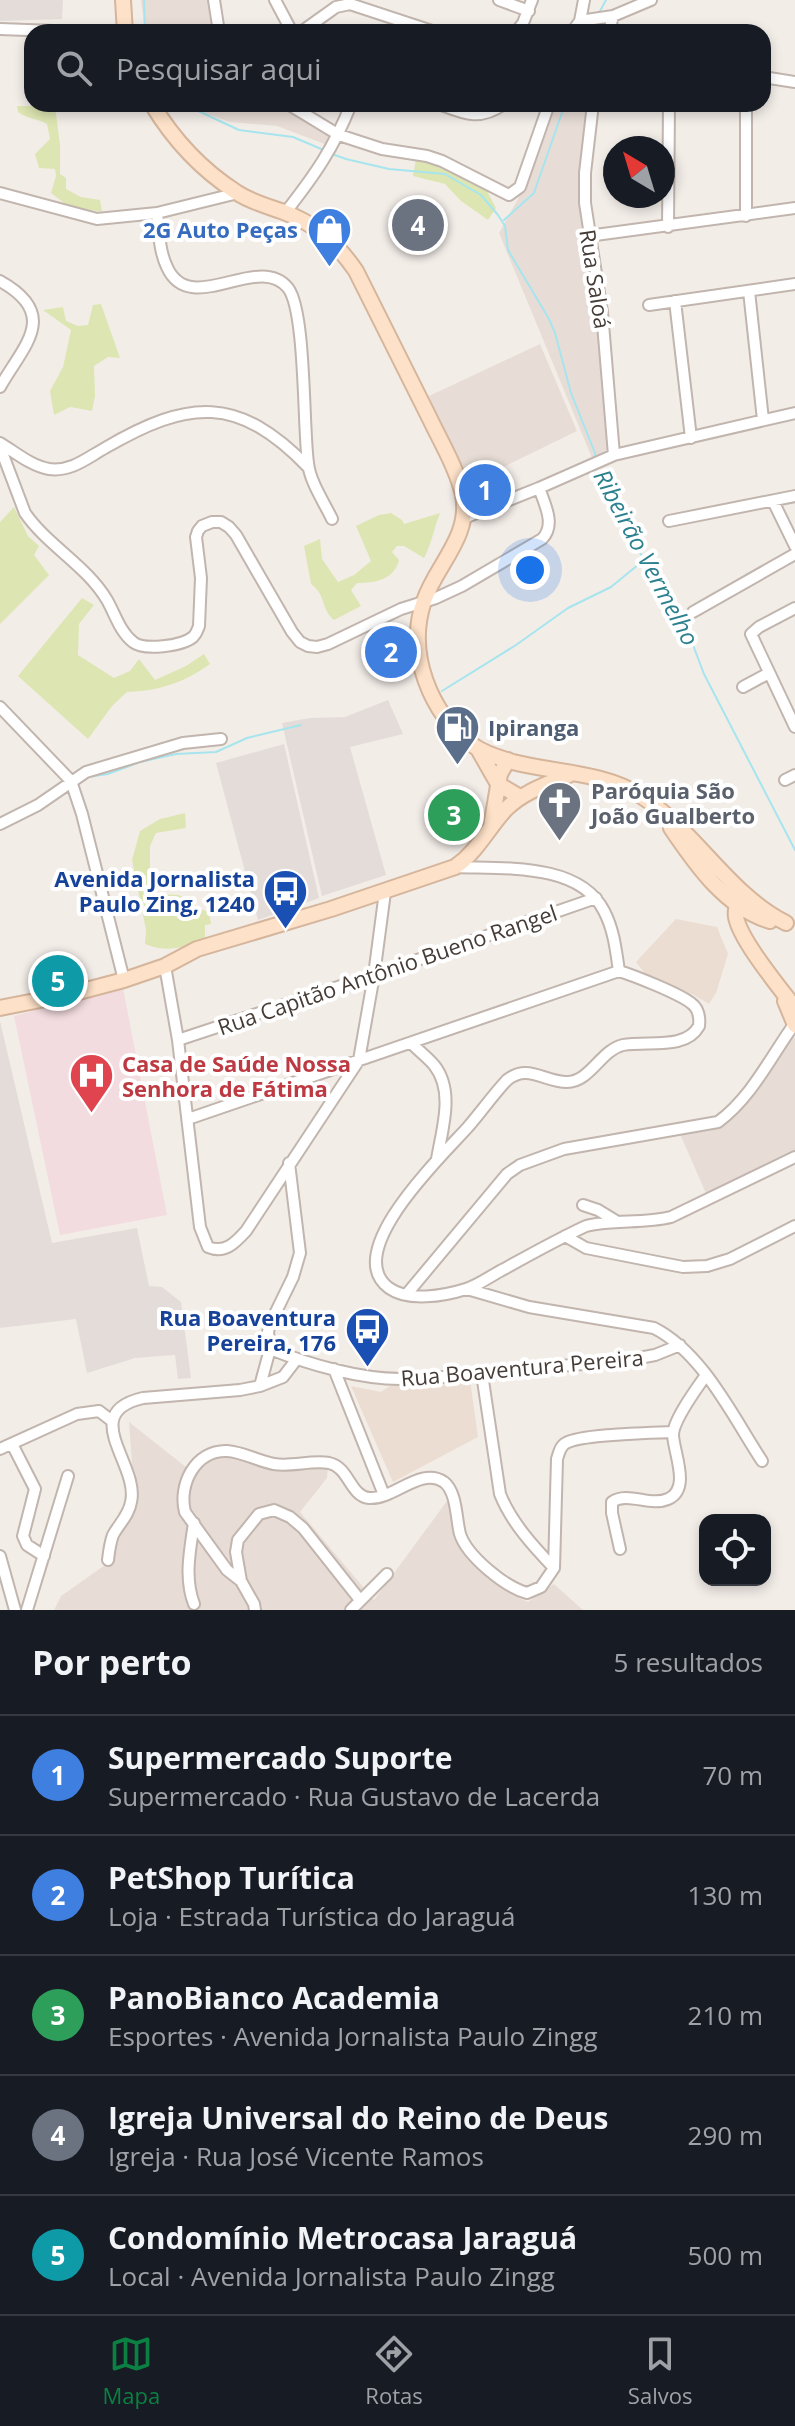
<!DOCTYPE html>
<html lang="pt">
<meta charset="utf-8">
<style>
:root{--surface:#171b24;--page:#20242c;--text:#f1f3f6;--muted:#9ea1a6;--line:#363941;--accent:#0b8043}
body{margin:0;font-family:"Open Sans",sans-serif;background:var(--page);color:var(--text)}
.controls{position:absolute;right:24px;bottom:24px;display:grid;overflow:hidden;border-radius:16px;box-shadow:0 4px 12px #0003}
.controls button{width:72px;height:72px;display:grid;place-items:center;padding:0;border:0;border-bottom:2px solid var(--line);background:var(--surface);color:var(--text);font:40px sans-serif}
.compass{position:absolute;left:603px;top:136px;width:72px;height:72px;border-radius:50%;background:var(--surface);box-shadow:0 4px 12px #0003;rotate:322deg}
.you{position:absolute;left:530px;top:570px;width:28px;height:28px;margin:-20px;border:6px solid #fff;border-radius:50%;background:#1a73e8;box-shadow:0 0 0 12px #1a73e833}
.badge{display:grid;place-items:center;width:52px;height:52px;border-radius:50%;background:var(--accent);color:#fff;font-size:26px;font-weight:700}
.pin{position:absolute;translate:-50% -50%;border:4px solid #fff;box-shadow:0 2px 8px #0006}
.list{margin:0;padding:0;list-style:none}
h2{display:flex;justify-content:space-between;align-items:center;height:104px;margin:0;padding:0 32px;font-size:34px}
h2 small{font-size:26px;font-weight:400;color:var(--muted)}
.list li{display:grid;grid-template-columns:52px 1fr auto;gap:24px;align-items:center;box-sizing:border-box;height:120px;padding:0 32px;border-top:2px solid var(--line)}
.list b{display:block;font-size:30px;white-space:nowrap}
.list p{margin:0;font-size:26px;white-space:nowrap;color:var(--muted)}
.list em{font-size:26px;font-style:normal;color:var(--muted)}
.icon{flex:none;width:44px;height:44px;fill:none;stroke:currentColor;stroke-width:2;stroke-linecap:round;stroke-linejoin:round}
.map{position:relative;flex:none;width:795px;height:1610px;overflow:hidden}
.search{position:absolute;background:var(--surface);box-shadow:0 4px 12px #0003;left:24px;right:24px;top:24px;height:88px;display:flex;align-items:center;gap:20px;box-sizing:border-box;padding:0 28px;border-radius:24px;color:var(--muted);font-size:30px}
.sheet{height:704px;background:var(--surface)}
nav{display:flex;justify-content:space-around;align-items:center;box-sizing:border-box;height:112px;border-top:2px solid var(--line);background:var(--surface);font-size:22px;color:var(--muted)}
nav a{display:grid;justify-items:center;gap:4px}
nav .on{color:var(--accent)}
.map>svg:first-child{display:block}
.residential{fill:#e7ddd6}
.industrial{fill:#e3dcd9}
.education{fill:#ecddd2}
.medical{fill:#f3dcdf}
.green{fill:#dde6b2}
.lines{fill:none;stroke-linecap:round;stroke-linejoin:round}
.stream{stroke:#a6e5ee;stroke-width:2}
.minor-casing{stroke:#c1b5ae;stroke-width:14}
.secondary-casing{stroke:#d5b59b;stroke-width:18}
.minor{stroke:#fff;stroke-width:10}
.secondary{stroke:#fde1c8;stroke-width:14}
.labels{text-anchor:middle;dominant-baseline:central;stroke-width:8;stroke-linejoin:round;paint-order:stroke}
.shop-label{font-size:22px;font-weight:bold;fill:#366cbe;stroke:#fff;text-anchor:end}
.street-label{font-size:22px;fill:#463c37;stroke:#fff}
.service-label{font-size:22px;font-weight:bold;fill:#4e5e75;stroke:#fff;text-anchor:start}
.worship-label{font-size:22px;font-weight:bold;fill:#5b616d;stroke:#fff;text-anchor:start}
.transit-label{font-size:22px;font-weight:bold;fill:#164399;stroke:#fff;text-anchor:end}
.health-label{font-size:22px;font-weight:bold;fill:#be3a42;stroke:#fff;text-anchor:start}
.water-label{font-size:24px;font-style:italic;fill:#2c818f;stroke:#fff}
</style>
<div class="map">
<svg width="795" height="1610" viewBox="0 0 795 1610">
<rect width="100%" height="100%" fill="#f3ede8"/>
<path class="residential" d="M141 0H218L223 32H145Z
M191 104H296L339 130 330 146 277 126 230 122 204 113Z
M552 104H590L586 121 583 187 584 232 596 303 609 433 607 450 592 458 499 233 519 197Z
M540 344 577 431 467 485 429 396Z
M792 1033 795 1039V1151L708 1198 679 1132 722 1123 746 1104Z
M129 1422 191 1471 205 1461 222 1454 277 1468 328 1465 327 1478 300 1512 374 1600 447 1501 462 1548 473 1562 506 1591 528 1602 554 1584 583 1610H54L61 1596 112 1560 116 1533 134 1491Z"/>
<path class="industrial" d="M0 0H63L62 19 0 21Z
M388 700 403 734 350 747 386 875 322 896 282 723 310 718 345 717Z
M284 744 319 898 258 920 216 763Z
M0 1021 52 1243 137 1228 149 1286 162 1287 181 1302 191 1378 178 1379 175 1355 135 1358 87 1373 76 1319 0 1328Z"/>
<path class="education" d="M676 919 717 927 728 954 716 993 709 1004 692 994 662 986 650 980 636 962Z
M470 1380 478 1437 393 1482 351 1386 381 1392 393 1384Z"/>
<path class="medical" d="M123 988 167 1215 60 1235 14 1016Z"/>
<path class="green" d="M17 106H55L60 145V174L66 178V189L81 197 100 200 102 212 68 206 51 193 56 176 55 169 39 168 35 154 50 139 47 124C37 118 27 119 18 112Z
M429 158 448 166 487 191 496 208 488 220 461 201 445 184 413 176 416 159Z
M101 304 120 358 108 357 94 366 95 396 92 411 70 407 54 415 50 391 63 367 71 330 43 310 63 307 66 321 78 326 88 325 93 305Z
M14 507 28 536 39 546 34 555 49 575 0 624V522Z
M391 513 402 520 404 524 440 513C434 528 432 543 424 558L404 546H397L392 552 399 560C394 580 375 583 357 583L351 590 361 606 334 620C320 608 327 596 311 584L304 546 320 539 322 559 338 582 354 575 371 561 356 526 379 515Z
M82 598 94 605 79 624 78 655 114 678 130 671 139 659 155 680 186 666 204 654 210 664C184 683 158 691 127 692L112 706 88 739 18 676Z
M185 813 186 828 156 833 150 846V898C158 897 169 893 178 895 190 898 196 909 209 912L211 924 205 925V940C181 948 168 953 145 944L146 930 132 860 140 831 160 819Z"/>
<g class="lines">
<path class="stream" d="M144 0 145 32
M599 13 606 0
M592 32 596 23
M189 104 194 109 239 130 293 137 326 151
M332 154 346 159 389 169 445 174 481 195 498 215 505 226 508 250 549 319 555 333 571 393 595 453V459
M504 220 534 193 565 104
M595 470 643 558 690 637 704 674 795 850
M442 691 516 645 568 608 611 587 644 560
M87 777 108 774 140 762 176 754 216 752 247 738 301 725"/>
<defs>
<path id="minor" d="M214 0 219 32
M275 0 292 32
M499 0 529 11
M580 21 584 0
M0 29 81 32
M301 32 336 7 350 4 435 32
M516 32 523 23 532 0
M572 32 580 21 613 16 651 0
M609 32 613 16
M763 77 795 82
M288 104 339 135 382 149 427 156 442 161 509 195 520 187 549 104
M439 104C465 114 479 121 504 104
M593 104 585 173V203L602 312 614 455
M746 104V216
M0 193 97 219 157 213 238 193
M157 213C159 230 159 251 167 267 190 319 259 251 288 288 306 311 303 428 308 463 310 482 324 502 332 519
M285 213C314 176 334 148 351 104
M668 227 669 104
M588 236 795 208
M0 281C61 315 23 346 0 387
M749 291 763 420
M675 301 691 438
M649 305 795 284
M0 443C15 452 31 466 49 469 71 472 87 458 105 448 189 399 238 395 308 467
M0 447 25 513C48 546 86 565 107 600 115 614 120 632 133 642 144 651 182 646 193 637 197 633 197 631 199 626L201 578 196 537 198 531 202 526 212 522H221L229 527 236 535 292 632 300 642 308 646 317 647 328 644 401 609 436 598 462 586 542 539C556 525 545 505 539 488
M773 501 795 546
M464 518 539 488 614 455 795 413
M669 521 795 496
M795 608 759 627 751 634 795 727
M693 612 795 554
M743 687 769 673
M0 707 71 781 82 814 124 980
M785 780 795 775
M0 824 38 805 86 772 183 743 221 739
M456 867C502 869 579 862 604 911 614 930 616 951 619 971 635 976 678 993 691 1003 698 1008 700 1017 699 1026 685 1051 647 1040 623 1045 601 1050 590 1082 567 1082 544 1082 528 1063 507 1080 493 1095 481 1112 468 1127 443 1155 340 1252 389 1288 408 1302 444 1296 466 1289 479 1285 492 1275 504 1269 531 1254 558 1239 586 1226 614 1219 643 1224 671 1217L795 1157
M165 966 178 1040 200 1227 208 1247C225 1254 235 1243 246 1231L359 1060 374 975 385 892
M178 1040 374 975 596 898
M411 1043C418 1050 427 1057 434 1065 455 1091 442 1129 437 1159
M188 1119 619 971
M583 1205 598 1210 616 1221
M565 1236 586 1248 683 1267 707 1266 730 1259 795 1226
M467 1289 529 1307 654 1328C703 1353 733 1417 762 1461
M406 1295 507 1174 520 1165 564 1149 718 1122C752 1097 771 1056 795 1023
M270 1349C308 1364 359 1379 401 1379 475 1378 549 1365 623 1361L655 1355 680 1345
M334 1369 384 1495
M482 1374 500 1494C511 1522 533 1546 554 1568
M260 1386 283 1377 296 1360
M12 1444 35 1489 23 1536 27 1545 44 1556
M0 1449 77 1414 99 1411 112 1421
M194 1523C190 1550 184 1578 194 1604
M620 1549 612 1513V1502C628 1491 650 1507 668 1499 691 1489 674 1454 673 1435 673 1420 697 1388 706 1375
M0 1556 15 1610
M108 1560C109 1551 110 1543 113 1535 119 1524 129 1515 131 1502 140 1465 77 1413 143 1398L240 1390 260 1386 270 1349 268 1332 270 1324 293 1277 300 1253 289 1163
M241 1581 227 1570 185 1512C178 1485 195 1450 227 1451 243 1452 258 1461 274 1464 292 1467 311 1460 329 1463 349 1467 350 1496 369 1498 393 1500 421 1466 444 1482 457 1492 456 1519 460 1534 467 1556 505 1587 527 1593L541 1587 554 1568 557 1459C559 1453 560 1446 566 1443 581 1434 651 1433 672 1432
M27 1610 68 1476
M255 1610 254 1604 241 1581 236 1552 238 1540 259 1514 274 1510 290 1517 303 1528 360 1600
M351 1610 387 1574"/>
<path id="secondary" d="M123 0 125 32
M152 104C173 139 202 170 236 192 249 201 266 206 281 211 315 223 336 242 356 271 380 320 405 368 429 417 441 442 457 469 463 495 471 537 436 565 424 601 406 653 430 714 474 746 485 754 500 758 513 762 556 773 603 772 641 796 695 830 729 895 786 923
M478 749 498 784 520 797
M491 827 500 774 508 760
M671 828C696 865 726 908 770 921
M737 904C736 909 735 912 736 917 740 940 780 988 795 1008
M785 1001 795 1025
M0 1008 71 994 124 980 165 966 197 949 331 909 455 867C478 851 488 828 506 809 523 792 547 784 569 775"/>
</defs>
<use href="#minor" class="minor-casing"/>
<use href="#secondary" class="secondary-casing"/>
<use href="#minor" class="minor"/>
<use href="#secondary" class="secondary"/>
</g>
<defs>
<symbol id="shop-pin" viewBox="-11 -11 22 30"><path d="M0 17L-7.5 6A9.5 9.5 0 1 1 7.5 6Z" fill="#3f7fe0" stroke="#fff"/><path d="M-5-2.5h2.3a2.7 3.5 0 0 1 5.4 0H5L5.5 6h-11ZM-1.5-2.5h3a1.5 2.3 0 0 0-3 0Z" fill="#fff"/></symbol>
<symbol id="fuel-pin" viewBox="-11 -11 22 30"><path d="M0 17L-7.5 6A9.5 9.5 0 1 1 7.5 6Z" fill="#5c6f8a" stroke="#fff"/><path d="M-5.5-6h7V0h2V4h1.3V-2.5L3-4.5l.8-.8L6-3V5H2.5V1h-1V6h-7ZM-4.2-4.7v3.2H.2V-4.7Z" fill="#fff"/></symbol>
<symbol id="church-pin" viewBox="-11 -11 22 30"><path d="M0 17L-7.5 6A9.5 9.5 0 1 1 7.5 6Z" fill="#6b7280" stroke="#fff"/><path d="M-1.2-6h2.4v3.5h3.3v2.4h-3.3V6h-2.4V-.1h-3.3v-2.4h3.3Z" fill="#fff"/></symbol>
<symbol id="bus-pin" viewBox="-11 -11 22 30"><path d="M0 17L-7.5 6A9.5 9.5 0 1 1 7.5 6Z" fill="#1a4fb4" stroke="#fff"/><path d="M-5-6H5V4H4V6H2V4H-2V6H-4V4H-5ZM-3.5-4V0h7V-4ZM-3.5 1.2v1.5H-2V1.2ZM2 1.2v1.5H3.5V1.2Z" fill="#fff"/></symbol>
<symbol id="hospital-pin" viewBox="-11 -11 22 30"><path d="M0 17L-7.5 6A9.5 9.5 0 1 1 7.5 6Z" fill="#e0444e" stroke="#fff"/><path d="M-5-5h3v3.5h4V-5h3V5h-3V1.5h-4V5h-3Z" fill="#fff"/></symbol>
</defs>
<g fill-rule="evenodd">
<use href="#shop-pin" x="304" y="204" width="51" height="69"/>
<use href="#fuel-pin" x="432" y="702" width="51" height="69"/>
<use href="#church-pin" x="534" y="778" width="51" height="69"/>
<use href="#bus-pin" x="260" y="866" width="51" height="69"/>
<use href="#hospital-pin" x="66" y="1050" width="51" height="69"/>
<use href="#bus-pin" x="342" y="1304" width="51" height="69"/>
</g>
<g class="labels">
<g class="shop-label">
<text x="298" y="229">2G Auto Peças</text>
</g>
<g class="street-label">
<text transform="translate(596 279) rotate(81)">Rua Saloá</text>
<text transform="translate(387 969) rotate(-19)">Rua Capitão Antônio Bueno Rangel</text>
<text transform="translate(522 1367) rotate(-5)">Rua Boaventura Pereira</text>
</g>
<g class="service-label">
<text x="488" y="727">Ipiranga</text>
</g>
<g class="worship-label">
<text x="591" y="790">Paróquia São<tspan x="591" dy="25">João Gualberto</tspan></text>
</g>
<g class="transit-label">
<text x="255" y="878">Avenida Jornalista<tspan x="255" dy="25">Paulo Zing, 1240</tspan></text>
<text x="336" y="1317">Rua Boaventura<tspan x="336" dy="25">Pereira, 176</tspan></text>
</g>
<g class="health-label">
<text x="122" y="1063">Casa de Saúde Nossa<tspan x="122" dy="25">Senhora de Fátima</tspan></text>
</g>
<g class="water-label">
<text transform="translate(647 557) rotate(62)">Ribeirão Vermelho</text>
</g>
</g>
</svg>
<div class="controls">
<button><svg class="icon" aria-label="locate" viewBox="0 0 24 24"><circle cx="12" cy="12" r="6"/><path d="M12 2v4M12 18v4M2 12h4M18 12h4"/></svg></button>
</div>
<svg class="compass" viewBox="-18 -18 36 36"><path d="M0-13l5 13h-10z" fill="#e53935"/><path d="M0 13l5-13h-10z" fill="#9ea1a6"/></svg>
<div class="you"></div>
<div class="pin badge" style="left:485px;top:490px;background:#3f7fe0">1</div>
<div class="pin badge" style="left:391px;top:652px;background:#3f7fe0">2</div>
<div class="pin badge" style="left:454px;top:815px;background:#2e9e5b">3</div>
<div class="pin badge" style="left:418px;top:225px;background:#6b7280">4</div>
<div class="pin badge" style="left:58px;top:981px;background:#0f9aa8">5</div>
<div class="search"><svg class="icon" aria-label="search" viewBox="0 0 24 24"><circle cx="10" cy="10" r="6"/><path d="M15 15l6 6"/></svg>Pesquisar aqui</div>
</div>
<section class="sheet">
<h2>Por perto<small>5 resultados</small></h2>
<ul class="list">
<li><span class="badge" style="background:#3f7fe0">1</span><div><b>Supermercado Suporte</b><p>Supermercado · Rua Gustavo de Lacerda</p></div><em>70 m</em></li>
<li><span class="badge" style="background:#3f7fe0">2</span><div><b>PetShop Turítica</b><p>Loja · Estrada Turística do Jaraguá</p></div><em>130 m</em></li>
<li><span class="badge" style="background:#2e9e5b">3</span><div><b>PanoBianco Academia</b><p>Esportes · Avenida Jornalista Paulo Zingg</p></div><em>210 m</em></li>
<li><span class="badge" style="background:#6b7280">4</span><div><b>Igreja Universal do Reino de Deus</b><p>Igreja · Rua José Vicente Ramos</p></div><em>290 m</em></li>
<li><span class="badge" style="background:#0f9aa8">5</span><div><b>Condomínio Metrocasa Jaraguá</b><p>Local · Avenida Jornalista Paulo Zingg</p></div><em>500 m</em></li>
</ul>
</section>
<nav>
<a class="on"><svg class="icon" aria-label="map" viewBox="0 0 24 24"><path d="M3 6l6-2 6 2 6-2v14l-6 2-6-2-6 2zM9 4v14M15 6v14"/></svg>Mapa</a>
<a><svg class="icon" aria-label="directions" viewBox="0 0 24 24"><path d="M12 3l9 9-9 9-9-9zM9 14v-3h6M13 9l2 2-2 2"/></svg>Rotas</a>
<a><svg class="icon" aria-label="saved" viewBox="0 0 24 24"><path d="M7 4h10v16l-5-4-5 4z"/></svg>Salvos</a>
</nav>
